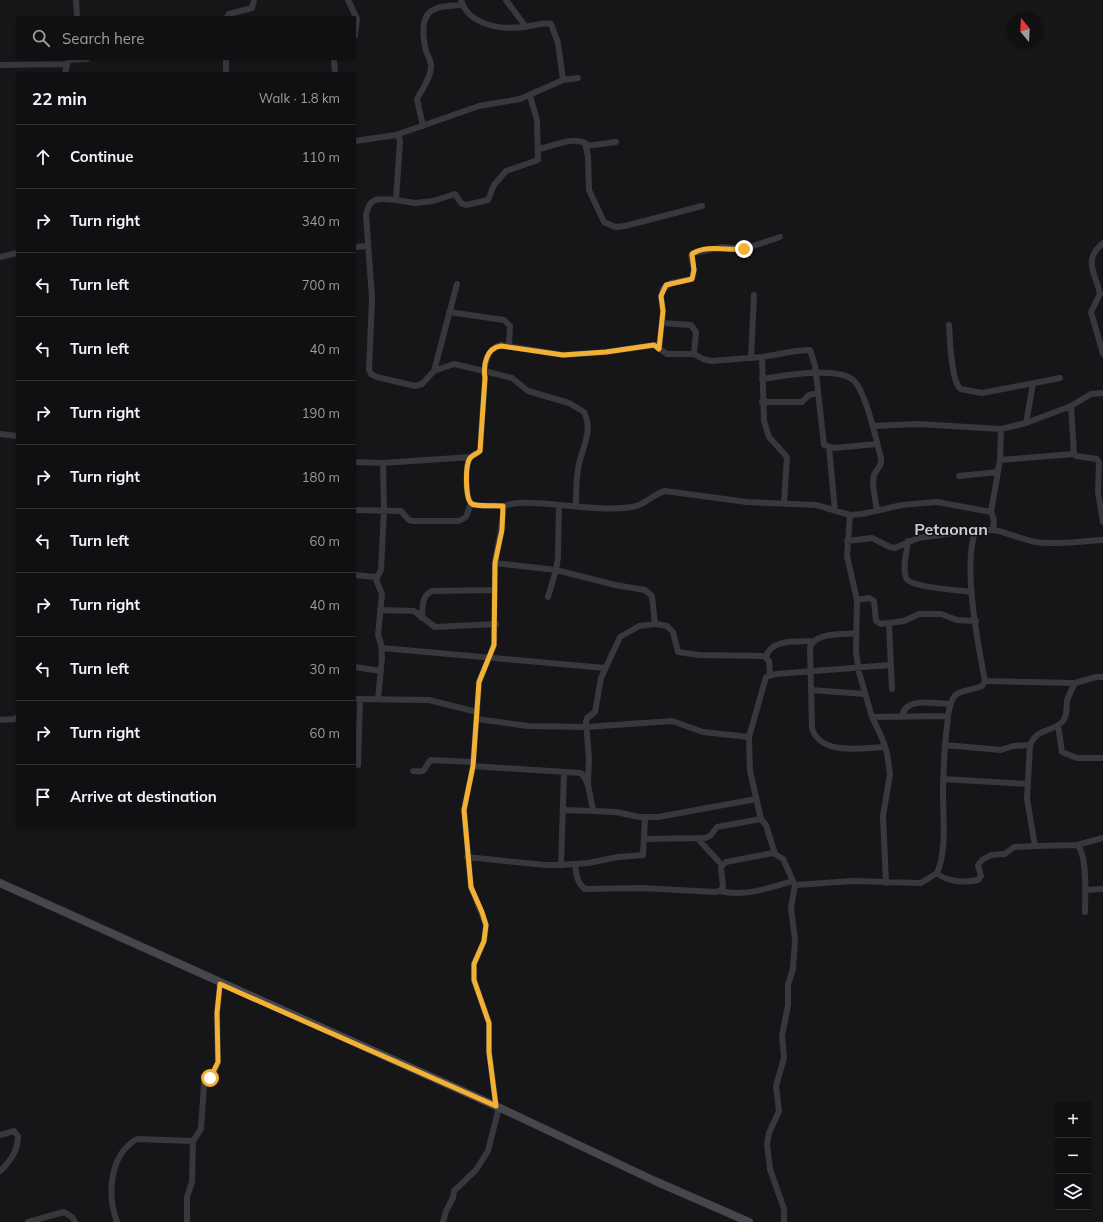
<!DOCTYPE html>
<meta charset="utf-8">
<style>
:root{--surface:#101012;--page:#1e1e20;--text:#f1f3f6;--muted:#9c9d9f;--line:#303032}
body{margin:0;font-family:Mulish,sans-serif;background:var(--page);color:var(--text)}
.controls{position:absolute;right:12px;bottom:12px;display:grid;overflow:hidden;border-radius:0px;box-shadow:0 1px 3px #0004}
.controls button{width:36px;height:36px;display:grid;place-items:center;padding:0;border:0;border-bottom:1px solid var(--line);background:var(--surface);color:var(--text);font:20px sans-serif}
.compass{position:absolute;left:1007px;top:12px;width:36px;height:36px;border-radius:50%;background:var(--surface);box-shadow:0 1px 3px #0004;rotate:342deg}
.stop{position:absolute;width:12px;height:12px;margin:-9px;border:3px solid #f2b134;border-radius:50%;background:#fff}
.stop.end{background:#f2b134;border-color:#fff;box-shadow:0 1px 4px #0008}
.list{margin:0;padding:0;list-style:none}
h2{display:flex;justify-content:space-between;align-items:center;height:52px;margin:0;padding:0 16px;font-size:17px}
h2 small{font-size:13px;font-weight:400;color:var(--muted)}
.list li{display:grid;grid-template-columns:26px 1fr auto;gap:12px;align-items:center;box-sizing:border-box;height:64px;padding:0 16px;border-top:1px solid var(--line)}
.list b{display:block;font-size:15px;white-space:nowrap}
.list em{font-size:13px;font-style:normal;color:var(--muted)}
.icon{flex:none;width:22px;height:22px;fill:none;stroke:currentColor;stroke-width:2;stroke-linecap:round;stroke-linejoin:round}
.map{position:relative;flex:none;width:1103px;height:1222px;overflow:hidden}
.search{position:absolute;background:var(--surface);box-shadow:0 1px 3px #0004;left:16px;top:16px;width:340px;height:44px;display:flex;align-items:center;gap:10px;box-sizing:border-box;padding:0 14px;border-radius:0px;color:var(--muted);font-size:15px}
.panel{position:absolute;background:var(--surface);box-shadow:0 1px 3px #0004;left:16px;top:72px;width:340px;height:756px;border-radius:0px}
.map>svg:first-child{display:block}
.lines{fill:none;stroke-linecap:round;stroke-linejoin:round}
.minor{stroke:#37383d;stroke-width:6}
.secondary{stroke:#45474d;stroke-width:8}
.route{stroke:#f2b134;stroke-width:5}
.labels{text-anchor:middle;dominant-baseline:central;stroke-width:3;stroke-linejoin:round;paint-order:stroke}
.quarter-label{font-size:16px;font-weight:bold;fill:#c9ccd4;stroke:#111113}
</style>
<div class="map">
<svg width="1103" height="1222" viewBox="0 0 1103 1222">
<rect width="100%" height="100%" fill="#161618"/>
<g class="lines">
<path class="minor" d="M76 0 77 17
M348 0 357 19 355 36
M461 0C468 25 501 30 524 27 532 26 544 22 551 24L558 43 563 80
M506 0 526 27
M227 17 229 14 252 8 254 0
M226 59V73
M334 59 335 73
M68 60 87 59
M0 65 66 64
M65 73 68 61
M423 126 417 99C422 89 430 80 431 68 432 61 428 57 426 51 423 38 419 15 435 9 443 5 454 6 463 5
M396 135 479 106 520 99 563 80 578 78
M355 141 396 135 399 137 400 141 396 200C380 199 370 195 366 215L372 298 369 370 371 374 377 377 415 386 422 384 434 371 454 364 484 371 485 378 480 451C477 454 472 455 470 458 465 465 465 500 472 504 477 507 496 505 503 506
M586 146 616 142
M539 149C552 147 572 136 585 143L588 156 589 190 604 222 615 227 625 226 702 206
M396 200 415 203 433 201 455 194 461 203 466 205 488 200 494 185 506 171 538 160 537 120 530 96
M1103 243C1082 260 1096 274 1100 294L1091 312 1103 354
M355 247 367 246
M0 257 17 253
M449 312 504 320 510 326 509 347
M662 323 691 325 696 332 694 354
M949 325C950 339 951 383 961 389L982 393 1060 378
M659 349 663 311 661 296 663 289 671 283 692 279 694 270 691 256 693 253 723 247 744 249 780 237
M762 357 796 351 810 350 815 365 824 445 834 448 877 444
M751 358 754 295
M434 371 457 284
M762 379C783 376 837 366 853 380 866 391 876 440 881 458 882 467 877 468 874 475 871 484 876 501 877 511
M762 402H802L809 395 818 393
M1071 406 1074 454 1076 456 1097 459 1099 463 1098 492 1103 522
M1026 423 1033 384
M873 426 918 424 1001 429 1026 423 1071 406 1091 394 1103 393
M0 434 17 436
M829 447 835 511
M1000 460 1074 454
M355 462 383 463 471 457
M959 476 998 472
M576 506C576 494 576 481 578 469 581 449 594 432 584 412L569 403 528 391 512 378 484 371C487 359 488 348 501 345L563 355 606 352 654 345 667 354H694L703 359 711 361 762 357 764 421 769 437 787 457 784 503
M355 510 401 511 409 520 413 521H459L466 517 471 503
M991 512 1000 460 1001 429
M850 515 847 556 857 600 856 652 859 672 872 717 882 738 887 753 890 774 883 816 886 883
M847 541 872 538 890 547 895 548 918 538 976 530
M908 541C907 551 902 568 906 578 910 588 961 590 972 592
M495 563 556 570 615 585 645 590 652 596 655 624
M355 575 375 577 382 594 378 635 381 644 382 658 378 699
M376 579 381 570 384 510 383 463
M548 597 556 570 558 557 559 505
M857 600 869 598 874 601 876 621 881 624 904 621 919 614H941L957 620 976 621
M380 610 414 611 435 627 496 624
M422 618C423 607 421 596 432 591L495 590
M889 624 892 689
M856 633C842 635 816 632 810 647L812 728C820 756 862 748 885 747
M382 648 605 668
M766 657C771 638 798 642 814 641
M355 667 381 671
M985 681 1075 683
M811 690 865 694
M355 699 429 700 477 712
M948 716C953 686 959 695 982 686L985 681C978 645 962 562 976 530H993
M872 717 948 716 945 745 1001 750 1013 746 1030 745
M902 717C904 696 935 704 950 704
M477 719 528 726 586 727 672 721 703 732 749 737
M0 720 16 719 17 717
M1058 725 1062 752 1077 758H1103
M358 765 360 699
M473 766 581 773C591 782 589 800 594 811L616 812 639 817H658L756 799
M413 771C429 773 422 768 431 760L473 762
M943 779 1027 784
M588 785 589 758 586 722 587 718 595 712 601 678 620 637 639 626 656 624 667 626 673 632 678 652 698 655 764 656 769 661 770 675
M563 810 594 811
M761 819 766 825 775 854
M697 838 722 865
M645 839 705 838 710 836 717 827 761 819 750 771 749 737 766 677 776 674 890 665
M1077 845 1103 838
M1035 846 1077 845C1088 854 1085 898 1085 912
M467 857 545 865H561L564 772
M575 864C576 874 577 883 585 889L642 888 715 892 720 891 723 887 721 867 726 862 773 853 783 859 795 885 791 908 795 940 793 969 788 985V1005L782 1036 784 1058 776 1086 779 1111 769 1133 767 1144 770 1169 784 1209V1222
M561 865 588 863 618 857 643 855 645 818
M937 873C946 882 966 883 978 880L981 876 978 865 982 860 991 855 1005 854 1014 847 1035 846 1027 799 1030 745C1038 727 1051 733 1062 722 1068 716 1066 708 1067 701 1069 694 1072 689 1075 683L1096 677H1103
M795 885 853 881 921 883 937 873C947 850 943 819 943 794 943 777 944 761 945 745
M1085 890 1103 889
M720 891C744 897 770 888 793 881
M496 1106 489 1052V1023L474 980V964L484 941 486 925 471 887 464 810 473 766 479 682 494 645 495 563C497 543 504 526 503 506 519 501 533 503 549 504 576 506 606 511 632 507 645 505 653 494 665 491L747 502 816 505 850 515 862 514 902 505 937 502 991 512 994 520 993 530C1007 532 1020 539 1035 542 1057 545 1081 541 1103 540
M0 1135 14 1131 18 1136C18 1150 10 1162 0 1171
M28 1222 64 1212 72 1217 75 1222
M117 1222C107 1195 109 1155 137 1139L193 1141
M187 1222V1197L192 1182 193 1141 201 1129 204 1084 205 1081 213 1075 218 1062 217 1013 220 984
M443 1222 446 1211 453 1198 454 1191 476 1170 488 1151 499 1107"/>
<path class="secondary" d="M0 883 496 1106 655 1181 749 1222"/>
</g>
<g class="lines">
<path class="route" d="M210 1078 218 1062 217 1013 220 984 496 1106 489 1052V1023L474 980V964L484 941 486 925 482 912 471 887 464 810 473 766 479 682 494 645 495 563 502 530 503 506C496 505 477 507 472 504 465 500 465 465 470 458 472 455 477 454 480 451L485 378C483 365 486 348 501 346L563 355 606 352 654 345 659 349 663 311 661 296 666 285 692 279 694 270 692 254C706 244 728 251 744 249"/>
</g>
<g class="labels">
<g class="quarter-label">
<text x="951" y="529">Petaonan</text>
</g>
</g>
</svg>
<div class="controls">
<button>+</button>
<button>−</button>
<button><svg class="icon" aria-label="layers" viewBox="0 0 24 24"><path d="M12 4l9 5-9 5-9-5zM3 14l9 5 9-5"/></svg></button>
</div>
<svg class="compass" viewBox="-18 -18 36 36"><path d="M0-13l5 13h-10z" fill="#e53935"/><path d="M0 13l5-13h-10z" fill="#9c9d9f"/></svg>
<div class="stop" style="left:210px;top:1078px"></div>
<div class="stop end" style="left:744px;top:249px"></div>
<div class="search"><svg class="icon" aria-label="search" viewBox="0 0 24 24"><circle cx="10" cy="10" r="6"/><path d="M15 15l6 6"/></svg>Search here</div>
<section class="panel">
<h2>22 min<small>Walk · 1.8 km</small></h2>
<ul class="list">
<li><svg class="icon" aria-label="ahead" viewBox="0 0 24 24"><path d="M12 20V5M6 11l6-6 6 6"/></svg><div><b>Continue</b></div><em>110 m</em></li>
<li><svg class="icon" aria-label="right" viewBox="0 0 24 24"><path d="M7 20v-9h11M14 6l5 5-5 5"/></svg><div><b>Turn right</b></div><em>340 m</em></li>
<li><svg class="icon" aria-label="left" viewBox="0 0 24 24"><path d="M17 20v-9H6M10 6l-5 5 5 5"/></svg><div><b>Turn left</b></div><em>700 m</em></li>
<li><svg class="icon" aria-label="left" viewBox="0 0 24 24"><path d="M17 20v-9H6M10 6l-5 5 5 5"/></svg><div><b>Turn left</b></div><em>40 m</em></li>
<li><svg class="icon" aria-label="right" viewBox="0 0 24 24"><path d="M7 20v-9h11M14 6l5 5-5 5"/></svg><div><b>Turn right</b></div><em>190 m</em></li>
<li><svg class="icon" aria-label="right" viewBox="0 0 24 24"><path d="M7 20v-9h11M14 6l5 5-5 5"/></svg><div><b>Turn right</b></div><em>180 m</em></li>
<li><svg class="icon" aria-label="left" viewBox="0 0 24 24"><path d="M17 20v-9H6M10 6l-5 5 5 5"/></svg><div><b>Turn left</b></div><em>60 m</em></li>
<li><svg class="icon" aria-label="right" viewBox="0 0 24 24"><path d="M7 20v-9h11M14 6l5 5-5 5"/></svg><div><b>Turn right</b></div><em>40 m</em></li>
<li><svg class="icon" aria-label="left" viewBox="0 0 24 24"><path d="M17 20v-9H6M10 6l-5 5 5 5"/></svg><div><b>Turn left</b></div><em>30 m</em></li>
<li><svg class="icon" aria-label="right" viewBox="0 0 24 24"><path d="M7 20v-9h11M14 6l5 5-5 5"/></svg><div><b>Turn right</b></div><em>60 m</em></li>
<li><svg class="icon" aria-label="arrive" viewBox="0 0 24 24"><path d="M6 21V4h12l-3 4 3 4H6"/></svg><div><b>Arrive at destination</b></div></li>
</ul>
</section>
</div>
